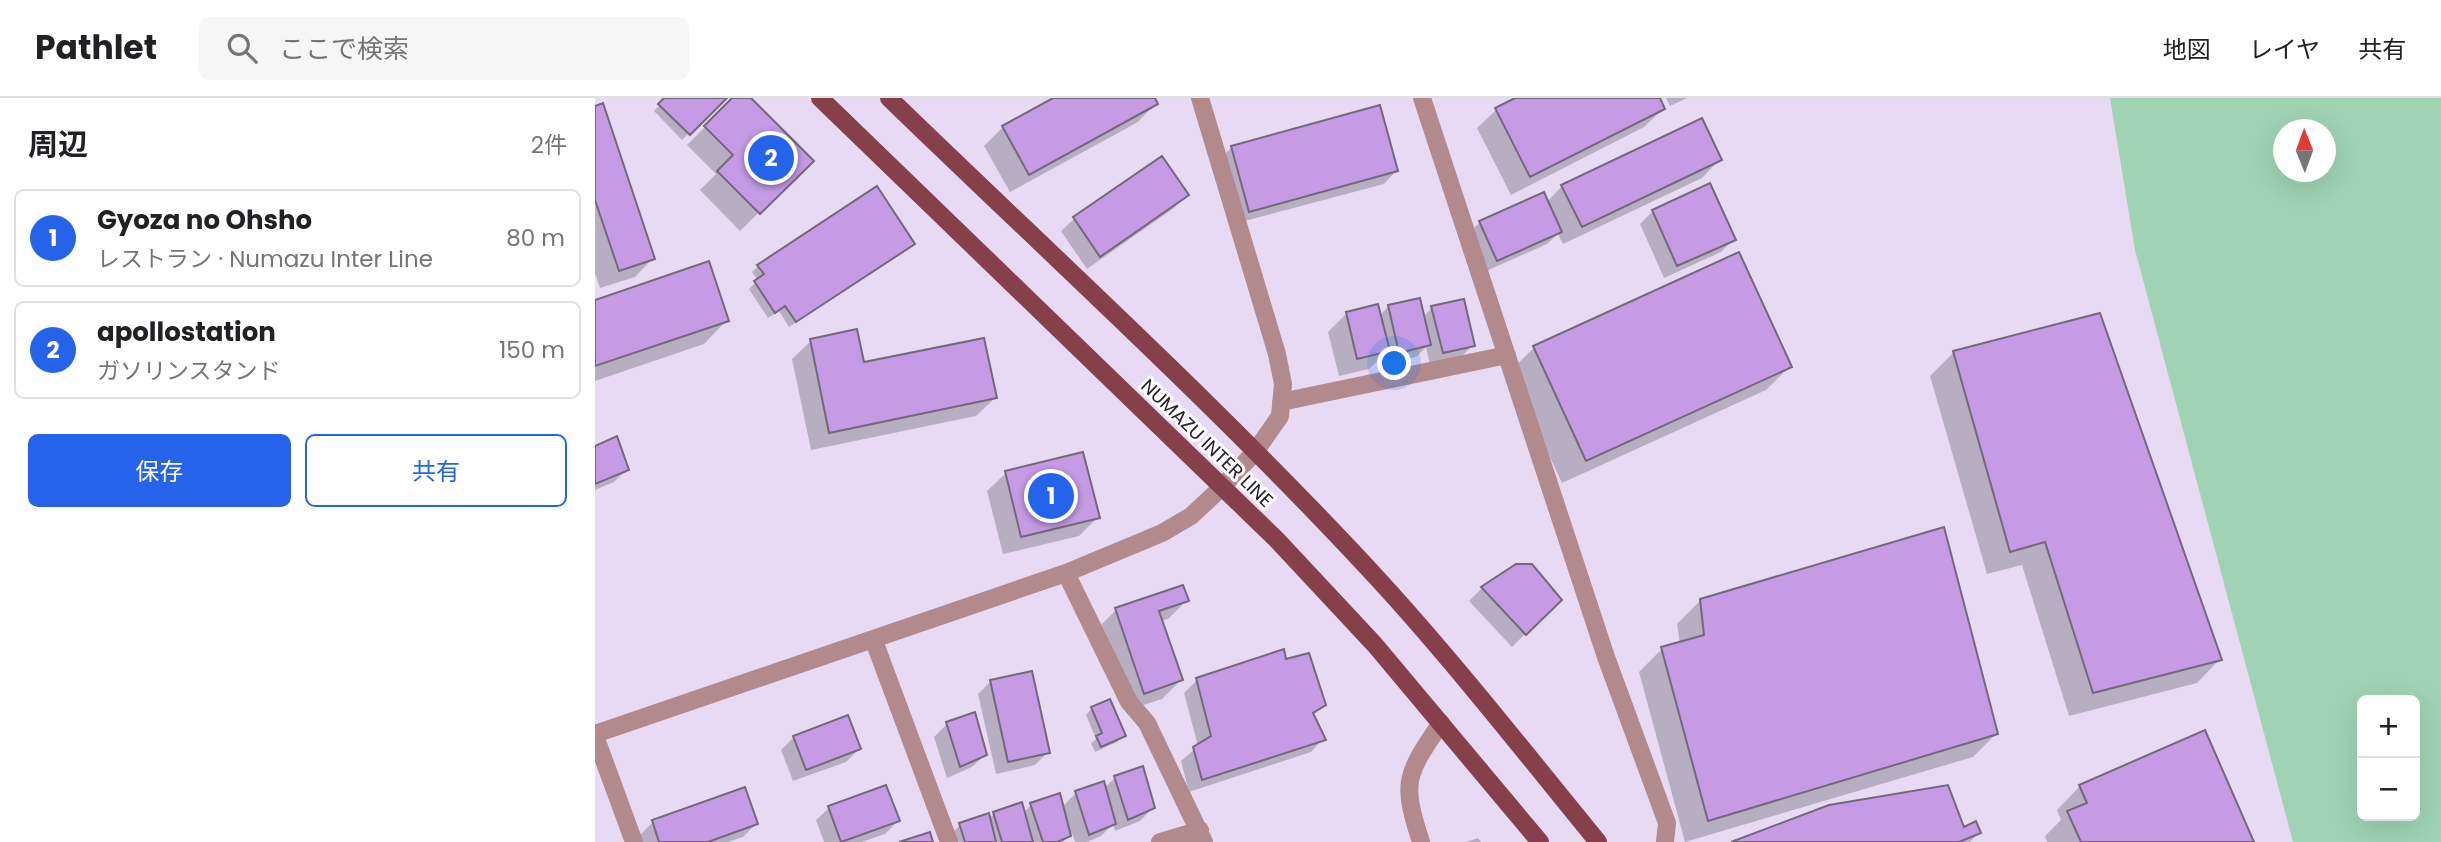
<!DOCTYPE html>
<html lang="ja">
<meta charset="utf-8">
<style>
:root{--surface:#fff;--page:#f6f6f6;--text:#202124;--muted:#757577;--line:#e0e0e0;--accent:#2563eb}
body{margin:0;font-family:Poppins,"Noto Sans JP",sans-serif;background:var(--page);color:var(--text)}
.controls{position:absolute;right:21px;bottom:21px;display:grid;overflow:hidden;border-radius:10px;box-shadow:0 7px 28px #0002}
.controls button{width:63px;height:63px;display:grid;place-items:center;padding:0;border:0;border-bottom:2px solid var(--line);background:var(--surface);color:var(--text);font:35px sans-serif}
.compass{position:absolute;left:1678px;top:21px;width:63px;height:63px;border-radius:50%;background:var(--surface);box-shadow:0 7px 28px #0002;rotate:359deg}
.you{position:absolute;left:800px;top:266px;width:24px;height:24px;margin:-18px;border:5px solid #fff;border-radius:50%;background:#1a73e8;box-shadow:0 0 0 10px #1a73e833}
.badge{display:grid;place-items:center;width:46px;height:46px;border-radius:50%;background:var(--accent);color:#fff;font-size:23px;font-weight:700}
.pin{position:absolute;translate:-50% -50%;border:4px solid #fff;box-shadow:0 2px 7px #0006}
.list{margin:0;padding:0;list-style:none}
h2{display:flex;justify-content:space-between;align-items:center;height:91px;margin:0;padding:0 28px;font-size:30px}
h2 small{font-size:23px;font-weight:400;color:var(--muted)}
.list li{display:grid;grid-template-columns:46px 1fr auto;gap:21px;align-items:center;box-sizing:border-box;height:98px;margin:0 14px 14px;padding:0 14px;border:2px solid var(--line);border-radius:10px}
.list b{display:block;font-size:26px;white-space:nowrap}
.list p{margin:0;font-size:23px;white-space:nowrap;color:var(--muted)}
.list em{font-size:23px;font-style:normal;color:var(--muted)}
.actions{display:flex;gap:14px;padding:21px 28px}
.actions a{flex:1;padding:16px 0;border:2px solid var(--accent);border-radius:10px;text-align:center;font-size:24px;color:var(--accent)}
.actions .main{background:var(--accent);color:#fff}
.icon{flex:none;width:38px;height:38px;fill:none;stroke:currentColor;stroke-width:2;stroke-linecap:round;stroke-linejoin:round}
.map{position:relative;flex:none;width:1846px;height:744px;overflow:hidden}
header{display:flex;align-items:center;gap:42px;box-sizing:border-box;height:98px;padding:0 35px;background:var(--surface);border-bottom:2px solid var(--line)}
header strong{font-size:33px}
nav{display:flex;gap:38px;margin-inline-start:auto;font-size:24px}
.search{width:490px;height:63px;background:var(--page);display:flex;align-items:center;gap:18px;box-sizing:border-box;padding:0 24px;border-radius:10px;color:var(--muted);font-size:26px}
main{display:flex}
aside{flex:1;background:var(--surface)}
.map>svg:first-child{display:block}
.green{fill:#9fd3b4;fill-rule:evenodd}
.shadow{fill:#0003}
.building{fill:#c49be4;stroke:#73687c;stroke-width:2}
.lines{fill:none;stroke-linecap:round;stroke-linejoin:round}
.minor{stroke:#b28a8e;stroke-width:18}
.major{stroke:#85404c;stroke-width:18}
.labels{text-anchor:middle;dominant-baseline:central;stroke-width:6;stroke-linejoin:round;paint-order:stroke}
.street-label{font-size:19px;fill:#252129;stroke:#fff}
</style>
<header>
<strong>Pathlet</strong>
<div class="search"><svg class="icon" aria-label="search" viewBox="0 0 24 24"><circle cx="10" cy="10" r="6"/><path d="M15 15l6 6"/></svg>ここで検索</div>
<nav><a>地図</a><a>レイヤ</a><a>共有</a></nav>
</header>
<main>
<aside>
<h2>周辺<small>2件</small></h2>
<ul class="list">
<li><span class="badge">1</span><div><b>Gyoza no Ohsho</b><p>レストラン · Numazu Inter Line</p></div><em>80 m</em></li>
<li><span class="badge">2</span><div><b>apollostation</b><p>ガソリンスタンド</p></div><em>150 m</em></li>
</ul>
<div class="actions"><a class="main">保存</a><a>共有</a></div>
</aside>
<div class="map">
<svg width="1846" height="744" viewBox="0 0 1846 744">
<rect width="100%" height="100%" fill="#e7daf2"/>
<path class="green" d="M1515 0H1846V744H1698L1540 152ZM1688 32H1730V74H1688ZM1767 602H1820V718H1767Z"/>
<path class="shadow" d="M72 0H129L87 42 59 13Z
M139 0H153L216 63 145 133 105 92 121 76 92 47Z
M461 0H558L561 5 543 24 415 94 389 48 408 29Z
M924 0H1063L1068 11 1049 29 916 97 882 30 901 12Z
M1071 0H1092L1075 8Z
M0 10 58 160 40 179 5 190 0 175Z
M637 49 801 73 789 86 642 125 624 62Z
M566 60 592 97 579 110 492 171 466 133 479 121Z
M1125 61 1107 80 968 146 963 136 952 146 889 174 872 137 885 124 952 104 967 88Z
M1058 113 1139 141 1126 154 1069 180 1045 126Z
M318 146 194 229 184 213 173 220 154 191 163 182 157 174 163 168Z
M1143 156 1194 269 1171 292 967 385 915 273 939 250Z
M823 202 828 219 837 210 878 247 865 260 835 267 831 249 821 259 791 266 789 257 774 271 744 278 733 234 752 215 784 218 793 209Z
M0 204 132 222 109 246 0 283Z
M216 243 267 266 400 300 381 318 216 352 197 261Z
M1359 254 1625 561 1602 585 1474 618 1427 467 1392 476 1335 278Z
M0 350 32 371 19 384 0 392Z
M411 375 503 419 484 438 408 456 392 393Z
M921 468 964 502 917 549 874 503 887 490Z
M592 502 573 521 566 523 586 582 567 601 530 613 502 531 521 512Z
M1106 502 1401 636 1378 659 1090 744 1044 574 1067 551 1085 546 1082 526Z
M690 563 729 606 718 618 728 641 716 654 594 694 586 663 603 648 589 595 602 582Z
M396 583 453 654 440 667 401 676 383 596Z
M497 610 528 638 522 644 500 654 496 645 501 641 491 617Z
M352 626 390 657 377 669 352 680 339 639Z
M199 639 264 651 251 664 198 683 186 652Z
M520 680 558 710 545 723 520 733 518 726 506 738 492 744H480L477 735 468 744H353L352 740 365 727 393 721 399 716 428 715 436 707 467 709 481 695 509 690Z
M1485 688 1657 744H1452L1450 738 1466 722 1462 712Z
M234 710 303 723 290 736 267 744H229L221 722Z
M58 724 161 726 148 739 133 744H48L45 737Z
M1368 731 1384 735 1375 744H1140Z
M883 740 886 744H871Z"/>
<path class="building" d="M69 0H132L95 37 63 6Z
M137 0H156L219 63 165 116 122 73 138 57 109 28Z
M458 0H560L563 6 434 77 407 28Z
M920 0H1065L1070 11 935 79 900 10Z
M8 5 60 161 24 173 0 102V8Z
M785 7 803 73 654 114 636 48Z
M1107 20 1127 62 987 129 966 87Z
M567 58 594 97 505 159 478 119Z
M1115 85 1141 142 1082 168 1057 112Z
M282 88 320 146 201 224 190 208 180 215 159 183 169 176 162 167Z
M949 94 967 134 902 163 884 123Z
M1144 154 1197 269 991 363 938 248Z
M114 163 134 223 0 268V202Z
M825 200 836 247 804 255 793 207Z
M869 201 880 248 848 255 836 208Z
M783 206 795 253 762 261 751 214Z
M1505 215 1627 562 1498 595 1450 444 1415 454 1358 253Z
M262 231 269 264 389 240 402 300 234 335 215 241Z
M22 338 34 372 0 386V348Z
M488 354 505 420 426 439 410 373Z
M1349 429 1403 636 1113 723 1066 549 1109 537 1105 501Z
M921 466H937L967 502 931 537 886 489Z
M588 487 594 503 564 513 588 582 549 596 520 510Z
M689 551 691 561 714 555 731 607 718 615 731 642 607 682 598 649 616 638 601 580Z
M437 573 455 655 413 664 395 582Z
M515 601 531 638 506 649 501 638 507 635 496 609Z
M380 614 392 657 365 669 351 624Z
M253 617 266 651 211 672 198 638Z
M1610 632 1659 744H1486L1472 713 1492 705 1484 687Z
M548 668 560 710 533 722 519 678Z
M509 683 521 726 494 737 480 693Z
M291 687 305 723 246 744 233 708Z
M1353 687 1369 729 1381 723 1386 735 1364 744H1136L1234 707Z
M150 689 163 726 113 744H64L57 722Z
M465 695 476 738 462 744H448L435 705Z
M427 704 438 744H407L398 714Z
M394 715 401 744H370L364 725Z
M335 734 338 744H304Z"/>
<g class="lines">
<path class="minor" d="M827 0 1011 559 1072 725 1070 744
M686 304 912 257
M471 475 534 604 552 625 609 744
M279 543 354 744
M0 636 471 475 567 435 596 418 627 389 660 354 685 318 688 286 682 256 605 0
M0 638 39 744
M565 744 605 732
M826 744C806 683 811 677 846 625"/>
<path class="major" d="M225 0 681 441 780 547 945 744
M294 0C458 159 628 313 783 481 860 565 931 656 1003 744"/>
</g>
<g class="labels">
<g class="street-label">
<text transform="translate(612 345) rotate(44)">NUMAZU INTER LINE</text>
</g>
</g>
</svg>
<div class="controls">
<button>+</button>
<button>−</button>
</div>
<svg class="compass" viewBox="-18 -18 36 36"><path d="M0-13l5 13h-10z" fill="#e53935"/><path d="M0 13l5-13h-10z" fill="#757577"/></svg>
<div class="you"></div>
<div class="pin badge" style="left:456px;top:398px">1</div>
<div class="pin badge" style="left:176px;top:60px">2</div>
</div>
</main>
